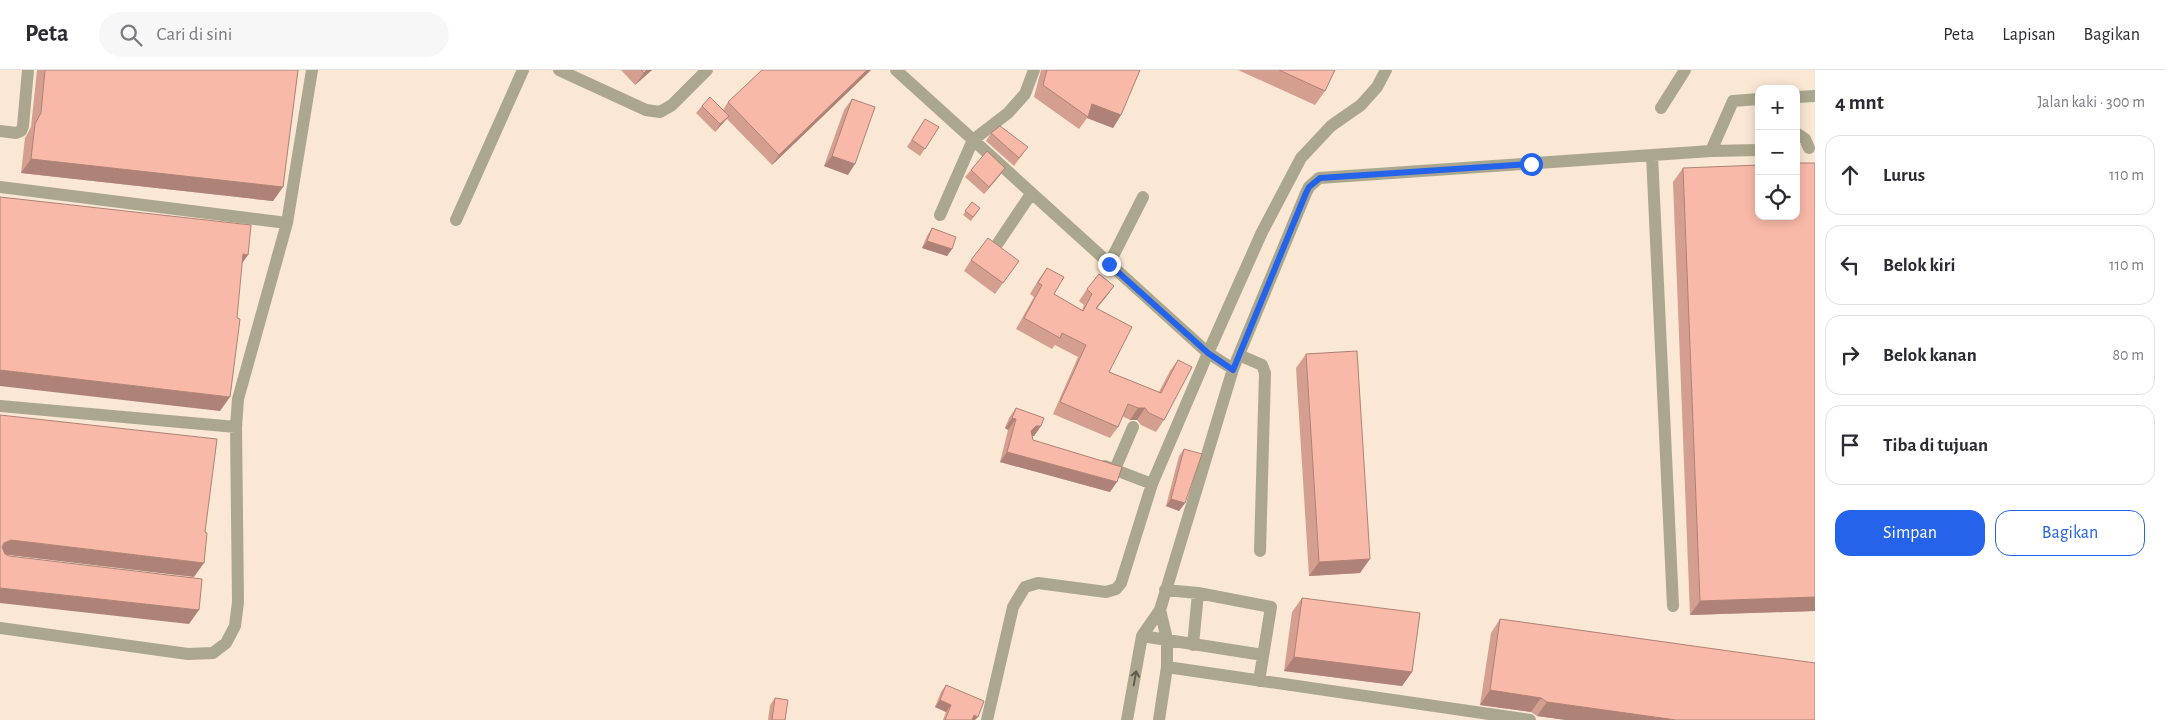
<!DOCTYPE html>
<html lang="id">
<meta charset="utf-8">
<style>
:root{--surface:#fff;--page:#f7f7f7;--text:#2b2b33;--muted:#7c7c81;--line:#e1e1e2;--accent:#2563eb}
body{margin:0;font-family:"Alegreya Sans",sans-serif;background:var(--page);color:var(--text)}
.controls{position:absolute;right:15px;top:15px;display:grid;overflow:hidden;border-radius:10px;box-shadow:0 2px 12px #0003}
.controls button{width:45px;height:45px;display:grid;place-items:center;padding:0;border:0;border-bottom:1px solid var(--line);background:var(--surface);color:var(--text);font:25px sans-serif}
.stop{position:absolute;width:15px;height:15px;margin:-11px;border:4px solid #2563eb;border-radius:50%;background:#fff}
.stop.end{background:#2563eb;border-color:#fff;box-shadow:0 1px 5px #0008}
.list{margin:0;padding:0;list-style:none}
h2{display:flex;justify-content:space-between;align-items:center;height:65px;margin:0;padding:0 20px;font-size:21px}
h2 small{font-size:16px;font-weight:400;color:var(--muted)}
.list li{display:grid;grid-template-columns:32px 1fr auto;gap:15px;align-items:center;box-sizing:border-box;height:80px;margin:0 10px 10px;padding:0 10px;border:1px solid var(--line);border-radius:15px}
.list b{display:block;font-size:19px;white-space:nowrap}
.list em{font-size:16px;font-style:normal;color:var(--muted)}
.actions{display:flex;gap:10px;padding:15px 20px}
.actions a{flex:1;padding:11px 0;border:1px solid var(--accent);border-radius:15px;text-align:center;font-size:18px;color:var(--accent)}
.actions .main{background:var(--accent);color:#fff}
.icon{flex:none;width:28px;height:28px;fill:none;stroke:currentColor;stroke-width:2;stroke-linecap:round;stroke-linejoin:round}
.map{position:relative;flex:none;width:1815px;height:650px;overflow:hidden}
header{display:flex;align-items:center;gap:30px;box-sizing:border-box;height:70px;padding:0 25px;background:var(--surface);border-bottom:1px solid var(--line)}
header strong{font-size:24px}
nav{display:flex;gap:28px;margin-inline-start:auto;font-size:18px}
.search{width:350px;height:45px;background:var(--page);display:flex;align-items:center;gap:12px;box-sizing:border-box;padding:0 18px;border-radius:28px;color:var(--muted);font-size:19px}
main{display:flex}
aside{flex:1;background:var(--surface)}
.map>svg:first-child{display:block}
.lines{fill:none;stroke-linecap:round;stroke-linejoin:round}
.minor{stroke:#aba78e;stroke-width:12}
.wall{fill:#d59f90}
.shaded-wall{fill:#ae8276}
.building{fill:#f8b9a8;stroke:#ae8276}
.oneway{stroke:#625b4f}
.route{stroke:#2563eb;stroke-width:6}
</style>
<header>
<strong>Peta</strong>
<div class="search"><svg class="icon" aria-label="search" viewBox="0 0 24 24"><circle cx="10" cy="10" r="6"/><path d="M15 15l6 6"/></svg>Cari di sini</div>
<nav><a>Peta</a><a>Lapisan</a><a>Bagikan</a></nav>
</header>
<main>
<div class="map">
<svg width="1815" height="650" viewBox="0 0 1815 650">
<rect width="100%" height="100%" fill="#fae7d4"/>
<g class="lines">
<path class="minor" d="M559 0 646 40 660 42 672 35 707 0
M896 0 1208 283 1152 414 1121 513 1116 519 1106 522 1038 513 1025 517 1013 537 987 650
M1796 27 1815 26
M1661 38 1685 0
M0 61 16 63 21 61 23 56 28 0
M1796 63 1805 69 1809 78
M1711 81 1733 31 1759 29
M1652 85 1673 536
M0 117 287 153
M940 145 973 70 1008 43 1025 24 1034 0
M456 150 523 0
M998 173 1031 124
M1109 194 1143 127
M1239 285 1262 295 1265 303 1260 481
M1233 299 1208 283 1262 162 1301 88 1331 56 1361 35 1377 17 1386 0
M0 336 236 357
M1105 396 1152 414
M1115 399 1133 357
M1165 520 1198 523 1271 537 1259 611
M0 558 188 584 213 583 226 573 235 556 238 532 236 357 238 329 287 153 312 0
M1142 566 1263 585
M1193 575 1198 523
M1167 597 1530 650
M1127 650 1142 566 1160 540 1233 299 1306 123 1309 117 1319 108 1711 81 1759 80
M1159 650 1167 597V569L1160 540"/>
</g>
<path class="wall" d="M37 0H298L283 117 273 131 21 103 25 68 31 57Z
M621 0H652L635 15Z
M762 0H871L772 95 727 49 723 53 715 62 696 43 702 36 723 40 728 32Z
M1041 0H1140L1121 45 1113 58 1087 48 1079 59 1034 27Z
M1238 0H1335L1325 21 1315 35Z
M852 29 848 105 824 96 844 40Z
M920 56 939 57 920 86 907 77Z
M991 63 1028 77 1014 96 986 71Z
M1683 98 1815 541 1690 545 1673 112Z
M971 100 1000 105 984 124 965 107Z
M972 132 980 138 971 151 963 145Z
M932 158 952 179 947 186 922 178 927 166Z
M971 190 1019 191 995 224 964 201Z
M1047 198 1054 224 1082 240 1084 235 1079 231 1087 219 1114 216 1097 238 1109 302 1159 322 1170 301 1178 290 1164 350 1156 362 1141 355 1137 350H1130L1122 346 1118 357 1110 368 1053 344 1078 287 1055 275 1052 279 1016 259 1034 227 1030 224 1039 209Z
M1306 284 1360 503 1309 506 1296 298Z
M1016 338 1041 356 1034 366H1032L1033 370 1110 422 1000 392 1008 360 1005 358 1009 348Z
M1184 379 1185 433 1179 441 1166 436 1179 386Z
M1302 528 1412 602 1402 616 1284 601 1292 542Z
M1500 549 1815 650H1566L1537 646 1531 642 1480 635 1491 563Z
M946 615 975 650H943L946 642 935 637 941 622Z
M775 628 785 650H768L770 635Z"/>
<path class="shaded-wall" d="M647 0H652L635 15 644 3Z
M867 0H871L772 95 779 85Z
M1092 34 1121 45 1113 58 1087 48Z
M729 46 723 53 715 62 720 54Z
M832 86 855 94 848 105 824 96Z
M31 89 283 117 273 131 21 103Z
M1005 98 1000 105 984 124 989 117Z
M927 171 952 179 947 186 922 178Z
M243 184 248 185 238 199Z
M1114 216 1106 227 1088 249 1096 238Z
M0 300 230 327 220 341 0 316Z
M1138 338H1145L1137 350H1130Z
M1012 348 1016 349 1008 360 1005 358Z
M1036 356H1041L1034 366H1029L1031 361Z
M1007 382 1117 412 1110 422 1000 392Z
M1171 429 1185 433 1179 441 1166 436Z
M11 470 204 493 194 507 0 484 4 473Z
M1370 489 1360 503 1309 506 1319 492Z
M0 518 199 540 189 554 0 533Z
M1815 527V541L1690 545 1700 531Z
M1294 587 1412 602 1402 616 1284 601Z
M1490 620 1541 628 1531 642 1480 635Z
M940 630 951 635 946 642 935 637Z
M1547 632 1676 650H1566L1537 646Z
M974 645 978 647 975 650H970Z"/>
<path class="building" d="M45 0H298L283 117 31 89 35 54 41 43Z
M641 0H647L644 3Z
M762 0H867L779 85 728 32Z
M1047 0H1140L1121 45 1092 34 1088 47 1043 15Z
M1279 0H1335L1325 21Z
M710 27 729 46 720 54 702 36Z
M852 29 875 37 855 94 832 86Z
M925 49 939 57 925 79 912 70Z
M1000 56 1028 77 1019 88 991 63Z
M987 81 1005 98 989 117 971 100Z
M1796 93H1815V527L1700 531 1683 98 1759 95V146H1796Z
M0 127 251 155 248 185 243 184 237 248 240 249 230 327 0 300Z
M972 132 980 138 973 147 965 141Z
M932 158 956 167 952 179 927 171Z
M988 168 1019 191 1003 213 971 190Z
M1047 198 1064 207 1054 224 1083 241 1092 224 1087 219 1099 204 1114 216 1096 238 1132 257 1109 302 1161 323 1178 290 1192 297 1164 350 1149 343 1145 338H1138L1128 334 1118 357 1060 332 1086 275 1062 263 1060 268 1024 248 1042 215 1038 213Z
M1357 281 1370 489 1319 492 1306 284Z
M1016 338 1044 348 1041 356H1036L1031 361 1033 370 1122 397 1117 412 1007 382 1016 349 1012 348Z
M0 345 217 369 205 462 207 463 204 493 11 470 4 473 2 477 5 484 9 486 202 509 199 540 0 518Z
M1184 379 1202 384 1185 433 1171 429Z
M1302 528 1420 543 1412 602 1294 587Z
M1500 549 1815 593V650H1676L1547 632 1541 628 1490 620Z
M946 615 984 631 978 647 974 645 972 650H945L951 635 940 630Z
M775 628 788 630 785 650H772Z"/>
<defs><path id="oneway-shaft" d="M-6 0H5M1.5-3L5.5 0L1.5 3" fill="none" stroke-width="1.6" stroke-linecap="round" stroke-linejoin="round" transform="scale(1.25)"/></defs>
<use class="oneway" href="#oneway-shaft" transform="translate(1135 608) rotate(-80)"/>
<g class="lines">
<path class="route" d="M1109 194 1208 283 1233 300 1306 123 1309 117 1320 108 1531 94"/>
</g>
</svg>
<div class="controls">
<button>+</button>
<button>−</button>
<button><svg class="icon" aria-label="locate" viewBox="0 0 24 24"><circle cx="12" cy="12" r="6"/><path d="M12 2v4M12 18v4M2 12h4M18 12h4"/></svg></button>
</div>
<div class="stop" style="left:1531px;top:94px"></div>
<div class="stop end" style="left:1109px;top:194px"></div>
</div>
<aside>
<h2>4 mnt<small>Jalan kaki · 300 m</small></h2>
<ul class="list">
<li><svg class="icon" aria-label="ahead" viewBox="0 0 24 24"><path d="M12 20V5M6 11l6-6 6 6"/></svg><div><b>Lurus</b></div><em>110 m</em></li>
<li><svg class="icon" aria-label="left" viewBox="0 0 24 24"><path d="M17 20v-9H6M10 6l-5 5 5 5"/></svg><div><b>Belok kiri</b></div><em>110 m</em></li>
<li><svg class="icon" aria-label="right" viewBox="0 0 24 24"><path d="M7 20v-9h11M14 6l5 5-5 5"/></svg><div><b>Belok kanan</b></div><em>80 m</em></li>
<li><svg class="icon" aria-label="arrive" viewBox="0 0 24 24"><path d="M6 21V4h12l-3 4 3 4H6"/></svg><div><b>Tiba di tujuan</b></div></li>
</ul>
<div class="actions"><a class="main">Simpan</a><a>Bagikan</a></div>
</aside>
</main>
